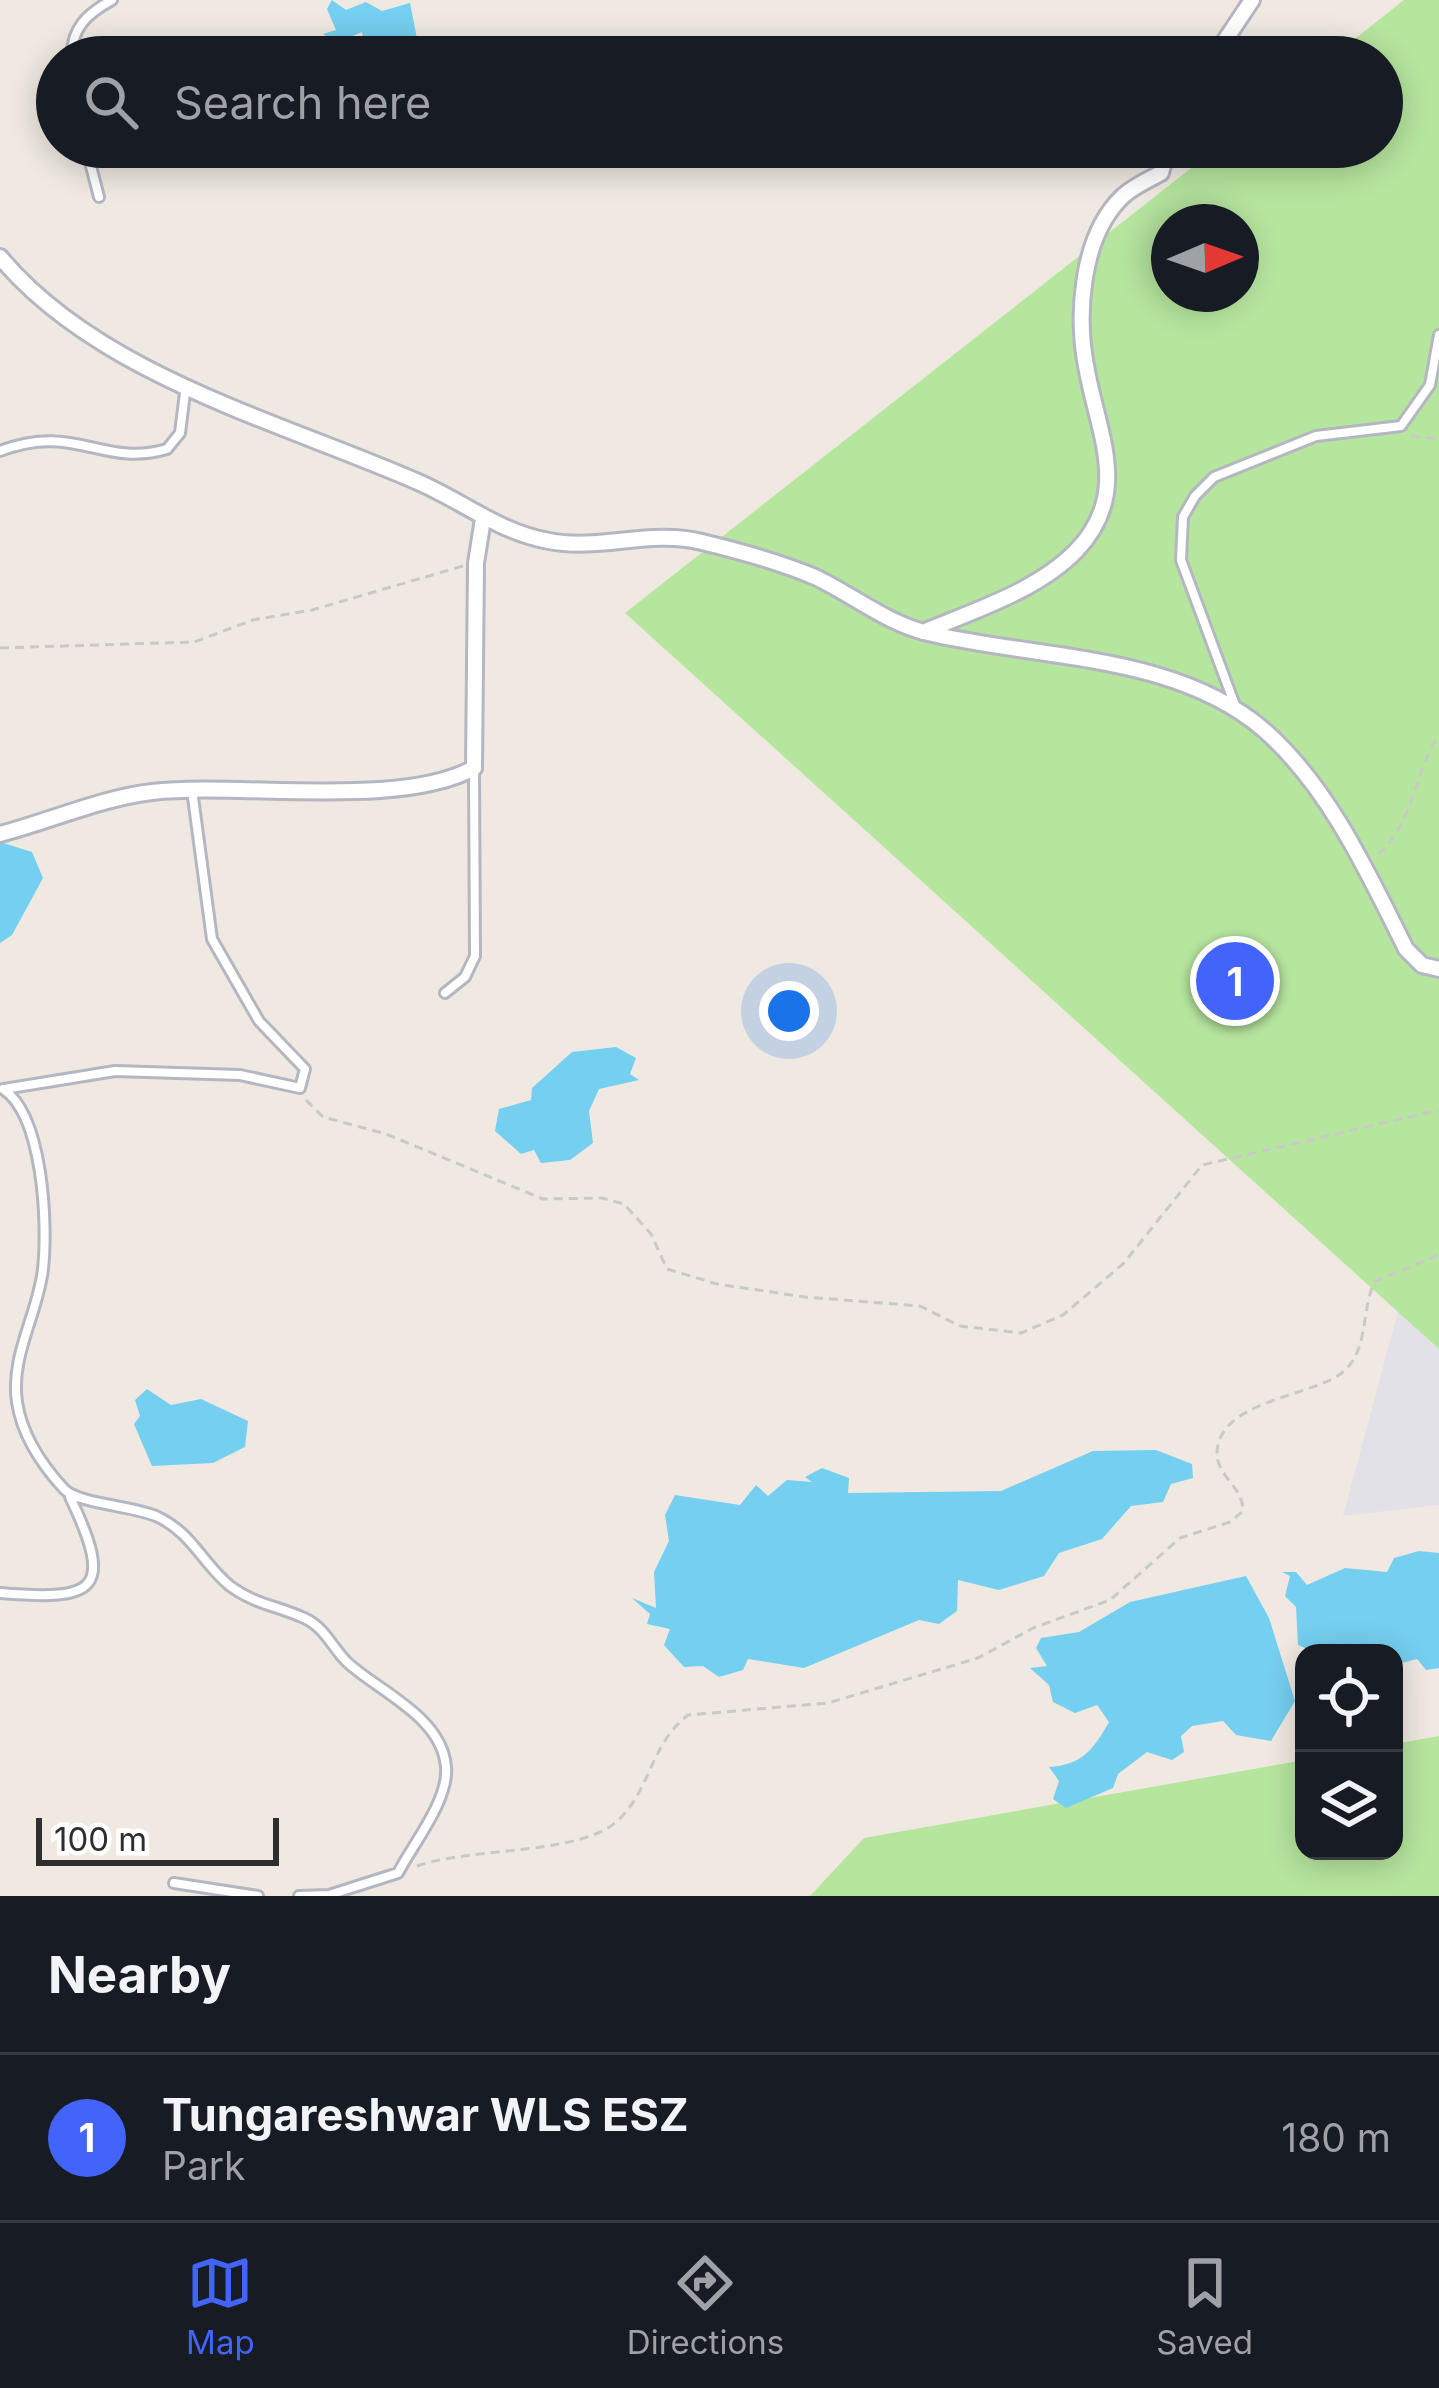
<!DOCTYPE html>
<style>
:root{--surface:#171b24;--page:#20242c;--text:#f1f3f6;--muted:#9ea1a6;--line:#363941;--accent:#4264fb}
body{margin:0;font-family:Inter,sans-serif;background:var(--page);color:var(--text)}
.controls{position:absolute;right:36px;bottom:36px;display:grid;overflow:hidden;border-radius:24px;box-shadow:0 6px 30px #0003}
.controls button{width:108px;height:108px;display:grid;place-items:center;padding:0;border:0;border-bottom:3px solid var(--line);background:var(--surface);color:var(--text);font:60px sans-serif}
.compass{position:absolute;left:1151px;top:204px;width:108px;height:108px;border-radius:50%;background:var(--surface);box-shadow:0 6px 30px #0003;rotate:88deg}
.scale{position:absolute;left:36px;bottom:30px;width:243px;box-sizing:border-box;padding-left:12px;border:6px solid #2e2e2e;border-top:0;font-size:33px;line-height:42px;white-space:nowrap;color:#2e2e2e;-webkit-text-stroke:9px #fff;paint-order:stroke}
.you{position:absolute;left:789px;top:1011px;width:42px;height:42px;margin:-30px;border:9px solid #fff;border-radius:50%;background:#1a73e8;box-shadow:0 0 0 18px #1a73e833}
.badge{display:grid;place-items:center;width:78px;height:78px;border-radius:50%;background:var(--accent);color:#fff;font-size:39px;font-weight:700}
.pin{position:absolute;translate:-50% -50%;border:6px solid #fff;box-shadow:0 3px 12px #0006}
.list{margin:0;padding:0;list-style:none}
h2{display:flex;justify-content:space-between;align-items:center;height:156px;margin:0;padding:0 48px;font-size:51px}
h2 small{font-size:39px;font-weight:400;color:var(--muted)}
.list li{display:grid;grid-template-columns:78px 1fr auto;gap:36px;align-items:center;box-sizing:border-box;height:168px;padding:0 48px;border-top:3px solid var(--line)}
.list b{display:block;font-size:45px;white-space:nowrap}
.list p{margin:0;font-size:39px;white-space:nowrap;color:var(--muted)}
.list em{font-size:39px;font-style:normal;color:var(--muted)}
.icon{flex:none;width:66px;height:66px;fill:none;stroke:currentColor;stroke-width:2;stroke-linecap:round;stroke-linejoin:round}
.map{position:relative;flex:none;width:1439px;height:1896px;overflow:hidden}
.search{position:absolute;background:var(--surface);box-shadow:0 6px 30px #0003;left:36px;right:36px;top:36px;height:132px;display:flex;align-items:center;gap:30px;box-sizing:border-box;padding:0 42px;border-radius:66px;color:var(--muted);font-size:45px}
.sheet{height:324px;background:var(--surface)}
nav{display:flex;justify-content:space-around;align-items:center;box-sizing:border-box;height:168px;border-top:3px solid var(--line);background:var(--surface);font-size:33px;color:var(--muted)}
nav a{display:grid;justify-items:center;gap:6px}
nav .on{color:var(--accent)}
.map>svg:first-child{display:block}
.industrial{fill:#e3e1e8}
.green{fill:#b6e59e;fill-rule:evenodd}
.water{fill:#75cff0}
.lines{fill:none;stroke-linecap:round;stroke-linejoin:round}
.service-casing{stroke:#b4b7c1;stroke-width:14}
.minor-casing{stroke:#b4b7c1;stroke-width:20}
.path{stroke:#c9c9c9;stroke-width:3;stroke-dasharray:9 6;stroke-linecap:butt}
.service{stroke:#fff;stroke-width:8}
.minor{stroke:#fff;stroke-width:14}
</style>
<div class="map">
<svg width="1439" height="1896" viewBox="0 0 1439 1896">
<rect width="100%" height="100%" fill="#efe9e1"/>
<path class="industrial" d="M1439 1093V1505L1343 1516 1403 1293Z"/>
<path class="green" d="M1404 0H1439V1349L625 613 1218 147H1382V57H1332ZM1169 222H1241V294H1169Z
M1439 1736V1896H810L864 1838 1304 1760V1851H1394V1744Z"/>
<path class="water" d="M332 0 346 10 366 2 382 11 410 3 418 44 409 57H365L362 32 337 43 323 34 336 30 327 9Z
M0 842 32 852 43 878 12 935 0 943Z
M616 1047 636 1058 630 1074 639 1080 599 1089 589 1111 593 1143 570 1160 541 1163 534 1150 521 1154 495 1131 499 1109 531 1100 532 1088 572 1052Z
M147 1389 171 1405 201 1399 248 1421 245 1447 213 1463 152 1466 134 1424 140 1416 135 1400Z
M1156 1450 1192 1464 1193 1478 1171 1484 1163 1502 1131 1506 1102 1539 1059 1553 1044 1576 999 1590 958 1580 957 1611 939 1624 919 1620 804 1668 748 1659 743 1670 719 1677 703 1666 684 1667 664 1645 670 1629 647 1624 650 1614 632 1598 656 1608 654 1572 669 1541 665 1515 675 1495 740 1505 756 1485 768 1496 787 1480 812 1482 805 1477 822 1468 849 1478 848 1493 1001 1491 1093 1451Z
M1419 1551 1439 1553V1668L1426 1670 1417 1659 1394 1665V1653H1316L1298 1645 1296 1607 1285 1596 1290 1576 1282 1572H1296L1307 1585 1345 1568 1387 1572 1394 1558Z
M1246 1576 1269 1618 1295 1701 1271 1741 1236 1735 1223 1721 1192 1726 1181 1736 1184 1752 1172 1760 1147 1752 1118 1774 1113 1788 1066 1808 1053 1799 1059 1781 1049 1767C1082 1765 1093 1750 1109 1722L1097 1705 1075 1713 1053 1702 1049 1685 1030 1668 1047 1666 1036 1648 1041 1638 1079 1632 1130 1602Z"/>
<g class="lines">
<defs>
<path id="service" d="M72 57C71 28 88 13 112 0
M86 147 99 197
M0 451C75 422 103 468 167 449L180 433 186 385
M1236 708 1181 560 1183 517 1195 496 1214 477 1316 436 1401 426 1430 385 1439 335
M445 993 465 977 475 956 474 768
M3 1089C43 1115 48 1223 43 1269 38 1314 10 1356 17 1402 22 1436 41 1464 64 1489 78 1504 135 1506 158 1517 192 1533 203 1564 230 1586 254 1604 278 1606 304 1618 325 1627 333 1649 348 1663 380 1692 442 1717 446 1767 449 1800 413 1844 398 1873L329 1895 299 1896
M4 1089 115 1071 240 1075 300 1088 305 1069 259 1021 212 939 192 790
M0 1593C96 1601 115 1591 70 1497
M174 1883 258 1896"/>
<path id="minor" d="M1214 57 1252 0
M0 257C98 375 281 422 418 482 464 502 499 532 549 541 600 551 650 529 702 542 739 551 780 562 815 577 853 595 886 623 928 633 1036 659 1175 653 1264 730 1329 787 1368 873 1406 949L1422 965 1439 969
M923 632C973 611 1037 591 1076 551 1131 494 1099 436 1087 371 1076 318 1080 238 1122 197 1132 187 1148 180 1161 173L1168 147
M0 834C50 821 101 798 152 792 240 782 400 809 474 768L476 563 483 519"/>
</defs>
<use href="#service" class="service-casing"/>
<use href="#minor" class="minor-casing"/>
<path class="path" d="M1411 436 1439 439
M0 648 194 642 253 620 312 610 463 566
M1378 854C1412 828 1415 770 1439 735
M306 1100 323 1117 386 1134 543 1199 602 1198 624 1204 651 1234 667 1269 717 1284 805 1297 920 1306 960 1326 1021 1333 1063 1315 1124 1263 1202 1165 1439 1110
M417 1866C471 1847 579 1855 616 1822 650 1793 650 1744 688 1715L828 1703 978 1658 1033 1628 1110 1600 1180 1538 1230 1522 1243 1511C1243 1486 1217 1477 1217 1453 1218 1402 1306 1397 1339 1375 1370 1354 1360 1311 1375 1281L1439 1255"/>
<use href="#service" class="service"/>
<use href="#minor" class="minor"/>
</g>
</svg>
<div class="controls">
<button><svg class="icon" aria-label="locate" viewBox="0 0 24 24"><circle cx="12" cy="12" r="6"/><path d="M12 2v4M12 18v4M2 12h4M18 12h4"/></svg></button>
<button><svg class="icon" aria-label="layers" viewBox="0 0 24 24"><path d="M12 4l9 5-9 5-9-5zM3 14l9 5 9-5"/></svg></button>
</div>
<svg class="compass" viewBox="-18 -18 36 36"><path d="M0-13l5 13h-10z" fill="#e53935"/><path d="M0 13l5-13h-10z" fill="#9ea1a6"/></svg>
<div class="scale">100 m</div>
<div class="you"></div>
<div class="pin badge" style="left:1235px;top:981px">1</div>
<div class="search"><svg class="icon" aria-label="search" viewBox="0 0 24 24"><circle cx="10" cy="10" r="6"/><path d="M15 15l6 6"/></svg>Search here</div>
</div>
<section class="sheet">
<h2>Nearby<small></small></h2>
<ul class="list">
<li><span class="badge">1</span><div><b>Tungareshwar WLS ESZ</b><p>Park</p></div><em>180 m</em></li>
</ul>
</section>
<nav>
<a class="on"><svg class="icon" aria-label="map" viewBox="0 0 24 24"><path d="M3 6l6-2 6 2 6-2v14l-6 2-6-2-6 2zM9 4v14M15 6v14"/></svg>Map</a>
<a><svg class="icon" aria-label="directions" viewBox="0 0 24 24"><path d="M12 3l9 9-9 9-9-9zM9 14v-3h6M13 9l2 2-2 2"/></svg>Directions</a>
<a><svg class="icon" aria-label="saved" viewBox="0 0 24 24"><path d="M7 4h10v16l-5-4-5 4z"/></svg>Saved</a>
</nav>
